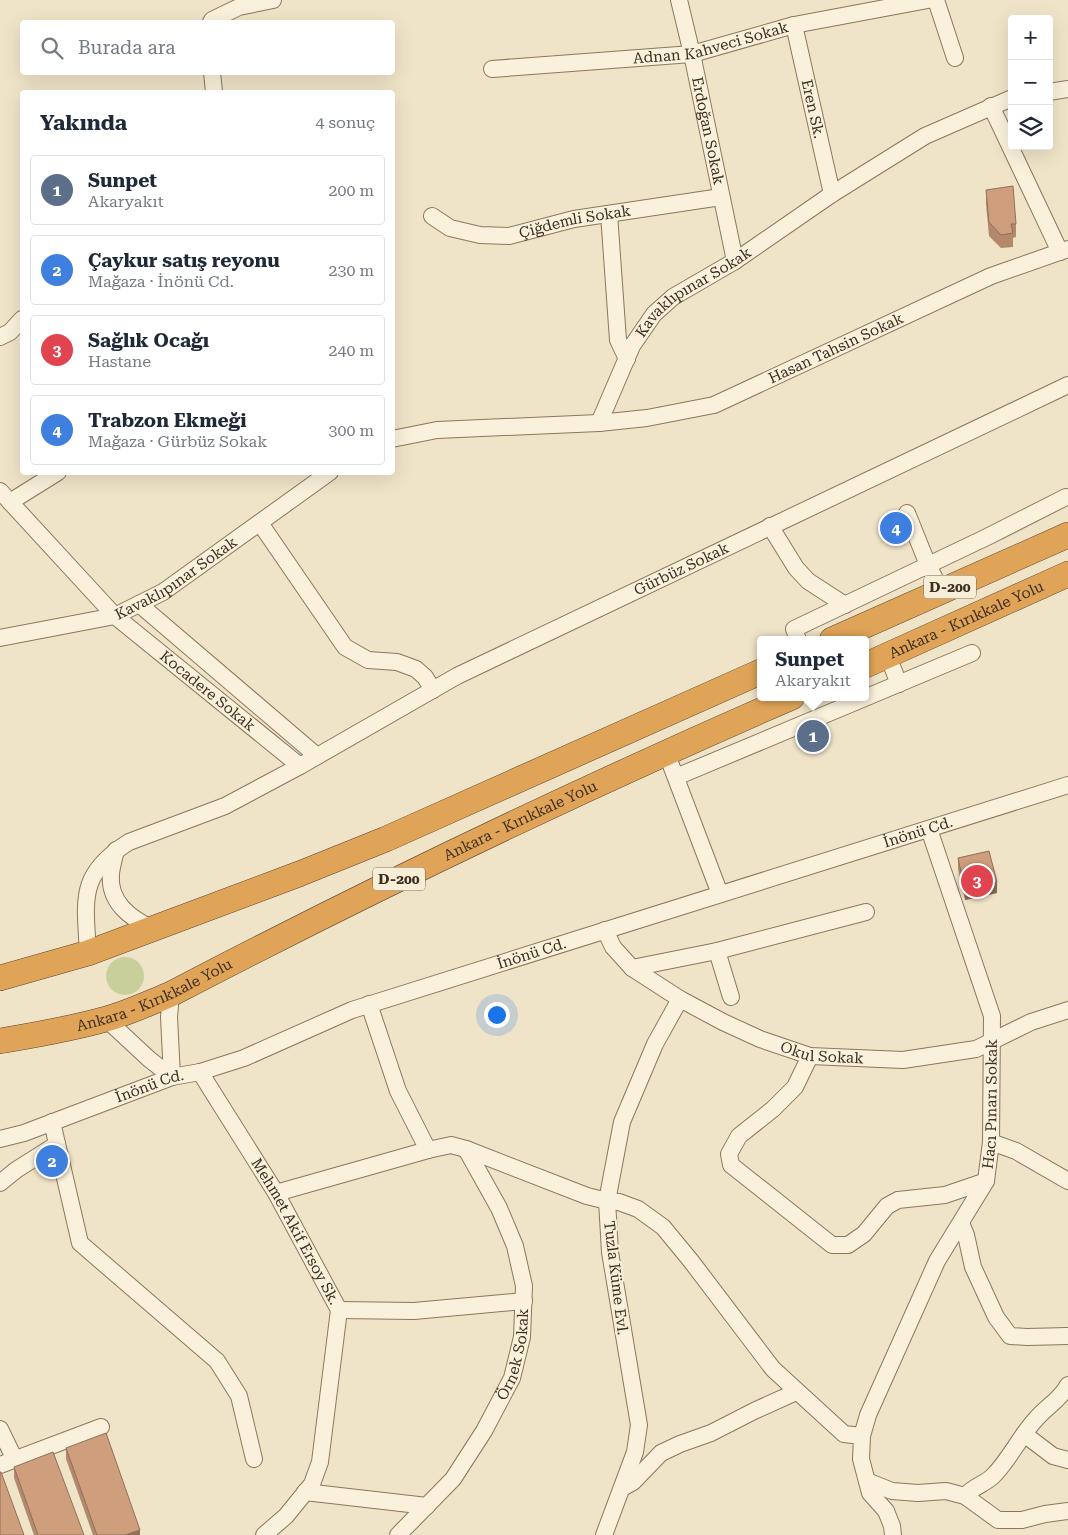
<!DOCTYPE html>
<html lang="tr">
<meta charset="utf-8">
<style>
:root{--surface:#fff;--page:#f2f2f3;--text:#1f2937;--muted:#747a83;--line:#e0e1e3;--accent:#0f766e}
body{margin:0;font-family:"Roboto Serif",serif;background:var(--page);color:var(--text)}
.controls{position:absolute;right:15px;top:15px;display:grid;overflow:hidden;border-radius:5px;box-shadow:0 5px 20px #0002}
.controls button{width:45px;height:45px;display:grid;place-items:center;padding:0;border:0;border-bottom:1px solid var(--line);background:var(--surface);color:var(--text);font:25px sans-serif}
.you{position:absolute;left:496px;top:1014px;width:18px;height:18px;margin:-12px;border:4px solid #fff;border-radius:50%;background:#1a73e8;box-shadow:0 0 0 8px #1a73e833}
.badge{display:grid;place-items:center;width:32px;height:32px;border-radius:50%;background:var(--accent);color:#fff;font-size:16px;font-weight:700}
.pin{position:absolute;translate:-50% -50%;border:2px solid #fff;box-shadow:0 1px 5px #0006}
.popup{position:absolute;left:757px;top:636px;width:112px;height:65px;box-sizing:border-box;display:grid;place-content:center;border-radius:5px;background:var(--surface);filter:drop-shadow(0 1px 4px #0005);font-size:16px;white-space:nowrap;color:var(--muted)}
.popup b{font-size:19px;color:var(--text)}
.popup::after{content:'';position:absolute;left:50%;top:100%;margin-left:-10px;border:10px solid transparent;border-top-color:var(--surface)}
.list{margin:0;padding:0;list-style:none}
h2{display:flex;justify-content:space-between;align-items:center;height:65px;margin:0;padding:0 20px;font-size:21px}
h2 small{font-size:16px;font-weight:400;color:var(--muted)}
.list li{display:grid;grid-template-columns:32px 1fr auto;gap:15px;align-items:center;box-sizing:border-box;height:70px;margin:0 10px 10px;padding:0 10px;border:1px solid var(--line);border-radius:5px}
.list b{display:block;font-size:19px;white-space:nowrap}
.list p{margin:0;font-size:16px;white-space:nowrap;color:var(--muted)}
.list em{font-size:16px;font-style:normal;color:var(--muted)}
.icon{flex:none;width:28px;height:28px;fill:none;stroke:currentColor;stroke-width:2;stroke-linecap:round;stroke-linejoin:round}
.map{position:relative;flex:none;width:1068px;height:1535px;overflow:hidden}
.search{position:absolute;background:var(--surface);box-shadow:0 5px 20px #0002;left:20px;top:20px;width:375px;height:55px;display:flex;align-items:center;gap:12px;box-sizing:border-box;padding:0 18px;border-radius:5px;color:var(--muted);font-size:19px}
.panel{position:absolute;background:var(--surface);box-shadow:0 5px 20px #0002;left:20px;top:90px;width:375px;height:385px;border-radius:5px}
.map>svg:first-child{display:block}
.green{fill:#c9cf9b}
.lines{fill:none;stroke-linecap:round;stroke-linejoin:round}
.minor-casing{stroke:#8d765c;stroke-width:18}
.highway-casing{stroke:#5b4430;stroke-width:26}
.minor{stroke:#faf1dc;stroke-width:16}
.highway{stroke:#e0a458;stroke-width:25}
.wall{fill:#b2896c}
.shaded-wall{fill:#916f58}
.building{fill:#cf9f7d;stroke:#916f58}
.labels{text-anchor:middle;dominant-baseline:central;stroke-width:4.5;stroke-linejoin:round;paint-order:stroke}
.shield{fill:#f7eed8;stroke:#756857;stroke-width:1}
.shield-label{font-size:14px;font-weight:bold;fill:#3d2e20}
.street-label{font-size:15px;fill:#3d2e20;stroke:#f7eed8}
</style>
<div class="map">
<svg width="1068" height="1535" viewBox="0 0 1068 1535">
<rect width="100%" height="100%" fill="#f0e4c8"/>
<path class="green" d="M106 976a19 19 0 1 1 38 0a19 19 0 1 1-38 0Z"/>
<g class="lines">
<defs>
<g id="minor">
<path id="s1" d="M679 0 692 54 735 261"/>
<path d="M936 0 955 58"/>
<path d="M211 22 212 20 239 7 273 0"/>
<path id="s2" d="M794 25 832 194"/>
<path id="s3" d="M492 69 692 54 794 25 928 0"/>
<path d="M212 72 214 92"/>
<path d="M1049 92 1068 89"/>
<path d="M991 106 1060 252"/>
<path d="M609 214 618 340 627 359"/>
<path id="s4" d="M432 216 450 228 480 235 509 236 574 219 721 197"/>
<path d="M0 337 10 332 22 319"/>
<path id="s5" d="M599 423 647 418 714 405 991 276 1068 249"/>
<path id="s6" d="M392 439 437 430 599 423 632 346 654 314 673 297 735 261 832 194 925 136 1012 98"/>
<path id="s7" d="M0 491 115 616 300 766"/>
<path d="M10 502 58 472"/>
<path d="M907 513 928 565 941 591"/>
<path d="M260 523 345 647 368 660 397 662 416 669 425 677 433 690"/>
<path d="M770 526 796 568 808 581 845 605"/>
<path d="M139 604 317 756"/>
<path id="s8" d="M0 638 115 616 163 592 330 472"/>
<path d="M798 640 794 629 987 537 1066 497"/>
<path d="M888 656 899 684"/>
<path d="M666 752 720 894"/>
<path d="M676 777 972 653"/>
<path d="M116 850C114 858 112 866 111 873 108 902 130 918 153 929"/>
<path id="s9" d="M605 930 613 947 632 968 680 999 723 1022 760 1039 810 1056 903 1060 976 1049 1031 1022 1068 1010"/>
<path d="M717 951 731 997"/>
<path id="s10" d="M88 953C85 899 78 874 129 842L225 806 300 766 457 676 1068 385"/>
<path d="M632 968 717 951 866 912"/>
<path d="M171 994 169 1017 172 1077"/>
<path d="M369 1004 398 1091 428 1150"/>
<path d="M106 1019 149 1059 172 1077"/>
<path d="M810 1056 795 1087 773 1109 739 1136 729 1154 731 1165 832 1245H848L864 1234 887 1206 898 1200 945 1195 986 1181"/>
<path id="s11" d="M200 1072 276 1193 339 1310 320 1462 312 1484 286 1516 264 1535"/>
<path d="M52 1122 80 1243 217 1361 239 1396 254 1459"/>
<path id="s12" d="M0 1139 24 1133 172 1077 200 1072 244 1058 352 1010 1068 785"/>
<path d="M991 1142 1016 1151 1068 1181"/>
<path d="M0 1183 16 1170 57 1144"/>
<path d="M276 1193 428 1150 451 1145 466 1149 587 1196 607 1201 619 1202 638 1209 663 1227 691 1261 773 1369 844 1434 862 1436"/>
<path d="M961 1223 966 1235 973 1267 996 1317 1010 1336 1027 1337 1068 1336"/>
<path d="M339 1310 414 1311 524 1301"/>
<path d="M0 1429 15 1460"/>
<path d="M1024 1434 1053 1456 1068 1460"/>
<path d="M0 1465 101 1427"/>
<path d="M867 1481 892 1491 918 1493 946 1491 965 1496 998 1520H1022L1045 1514 1068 1511"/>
<path d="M622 1488 633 1482 661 1453 680 1444 711 1433 754 1411 796 1392"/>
<path d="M305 1492 427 1506"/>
<path d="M965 1496C974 1486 985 1484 993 1476 1010 1459 1020 1436 1036 1419 1046 1407 1061 1399 1068 1385"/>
<path id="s13" d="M398 1535 453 1479 484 1431 512 1378 522 1337 524 1286 515 1246 499 1208 466 1149"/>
<path d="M604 1535 635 1452 639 1425 610 1252 607 1201 622 1122 655 1044 680 999"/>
<path id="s14" d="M893 1535 892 1526 886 1511 870 1493 861 1459 862 1436 868 1415 937 1261 986 1181 991 1142 992 1016 929 829"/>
</g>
<g id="highway">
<path d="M832 640 1068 535"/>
<path id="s15" d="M866 665 1068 574"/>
<path d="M0 978 88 953 299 874 386 839 760 672"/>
<path id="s16" d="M0 1041C35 1035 71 1029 106 1019 128 1013 149 1003 171 994 374 888 581 789 792 697"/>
</g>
</defs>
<use href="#minor" class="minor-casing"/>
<use href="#highway" class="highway-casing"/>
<use href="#minor" class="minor"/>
<use href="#highway" class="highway"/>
</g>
<path class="wall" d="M986 190 1016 224V237L1013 238V247L1001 248 989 236 986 204Z
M958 858 997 893 965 900 958 869Z
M66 1448 140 1535H93L66 1459Z
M14 1467 84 1535H34L14 1478Z"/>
<path class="shaded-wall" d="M997 882V893L965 900V890Z
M140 1530V1535H125Z"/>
<path class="building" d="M1013 186 1016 224H1011L1013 233 1001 235 989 222 986 190Z
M989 851 997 882 965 890 958 858Z
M106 1433 140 1530 125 1535H97L66 1448Z
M53 1452 84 1535H38L14 1467Z
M0 1472H1L24 1535H0Z"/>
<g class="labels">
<g class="shield">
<rect x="924" y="575.5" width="52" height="23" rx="4"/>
<rect x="373" y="867.5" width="52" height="23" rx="4"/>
</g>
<g class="shield-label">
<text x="950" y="587">D-200</text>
<text x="399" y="879">D-200</text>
</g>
<g class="street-label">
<text stroke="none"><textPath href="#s3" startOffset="221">Adnan Kahveci Sokak</textPath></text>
<text stroke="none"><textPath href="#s2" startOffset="86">Eren Sk.</textPath></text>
<text stroke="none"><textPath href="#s1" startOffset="134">Erdoğan Sokak</textPath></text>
<text stroke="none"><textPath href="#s4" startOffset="149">Çiğdemli Sokak</textPath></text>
<text stroke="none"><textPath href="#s6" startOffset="375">Kavaklıpınar Sokak</textPath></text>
<text stroke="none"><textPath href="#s5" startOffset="251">Hasan Tahsin Sokak</textPath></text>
<text stroke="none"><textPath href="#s10" startOffset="745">Gürbüz Sokak</textPath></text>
<text stroke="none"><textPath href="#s8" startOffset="189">Kavaklıpınar Sokak</textPath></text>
<text stroke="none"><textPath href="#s15" startOffset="110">Ankara - Kırıkkale Yolu</textPath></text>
<text stroke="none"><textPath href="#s7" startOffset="289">Kocadere Sokak</textPath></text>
<text stroke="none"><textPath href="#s16" startOffset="568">Ankara - Kırıkkale Yolu</textPath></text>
<text stroke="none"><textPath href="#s12" startOffset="969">İnönü Cd.</textPath></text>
<text stroke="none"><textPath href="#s12" startOffset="564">İnönü Cd.</textPath></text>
<text stroke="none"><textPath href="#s16" startOffset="162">Ankara - Kırıkkale Yolu</textPath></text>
<text stroke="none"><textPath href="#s9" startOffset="258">Okul Sokak</textPath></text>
<text stroke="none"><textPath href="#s12" startOffset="159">İnönü Cd.</textPath></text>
<text stroke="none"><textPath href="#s14" startOffset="469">Hacı Pınarı Sokak</textPath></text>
<text stroke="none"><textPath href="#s11" startOffset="186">Mehmet Akif Ersoy Sk.</textPath></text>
<text transform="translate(616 1278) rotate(83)">Tuzla Küme Evl.</text>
<text stroke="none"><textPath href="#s13" startOffset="219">Örnek Sokak</textPath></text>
</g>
</g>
</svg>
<div class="controls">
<button>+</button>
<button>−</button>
<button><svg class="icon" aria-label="layers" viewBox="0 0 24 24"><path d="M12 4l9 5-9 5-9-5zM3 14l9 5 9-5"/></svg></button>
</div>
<div class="you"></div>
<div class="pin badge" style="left:813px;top:736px;background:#5c6f8a">1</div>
<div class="popup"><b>Sunpet</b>Akaryakıt</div>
<div class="pin badge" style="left:52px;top:1161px;background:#3f7fe0">2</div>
<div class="pin badge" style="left:977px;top:881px;background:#e0444e">3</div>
<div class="pin badge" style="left:896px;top:528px;background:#3f7fe0">4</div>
<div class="search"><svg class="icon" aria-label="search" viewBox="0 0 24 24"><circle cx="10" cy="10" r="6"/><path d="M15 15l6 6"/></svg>Burada ara</div>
<section class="panel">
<h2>Yakında<small>4 sonuç</small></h2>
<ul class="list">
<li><span class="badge" style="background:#5c6f8a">1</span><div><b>Sunpet</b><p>Akaryakıt</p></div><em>200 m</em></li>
<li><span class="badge" style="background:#3f7fe0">2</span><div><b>Çaykur satış reyonu</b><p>Mağaza · İnönü Cd.</p></div><em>230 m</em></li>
<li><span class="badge" style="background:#e0444e">3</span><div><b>Sağlık Ocağı</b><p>Hastane</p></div><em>240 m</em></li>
<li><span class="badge" style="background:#3f7fe0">4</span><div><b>Trabzon Ekmeği</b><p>Mağaza · Gürbüz Sokak</p></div><em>300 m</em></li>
</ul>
</section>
</div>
